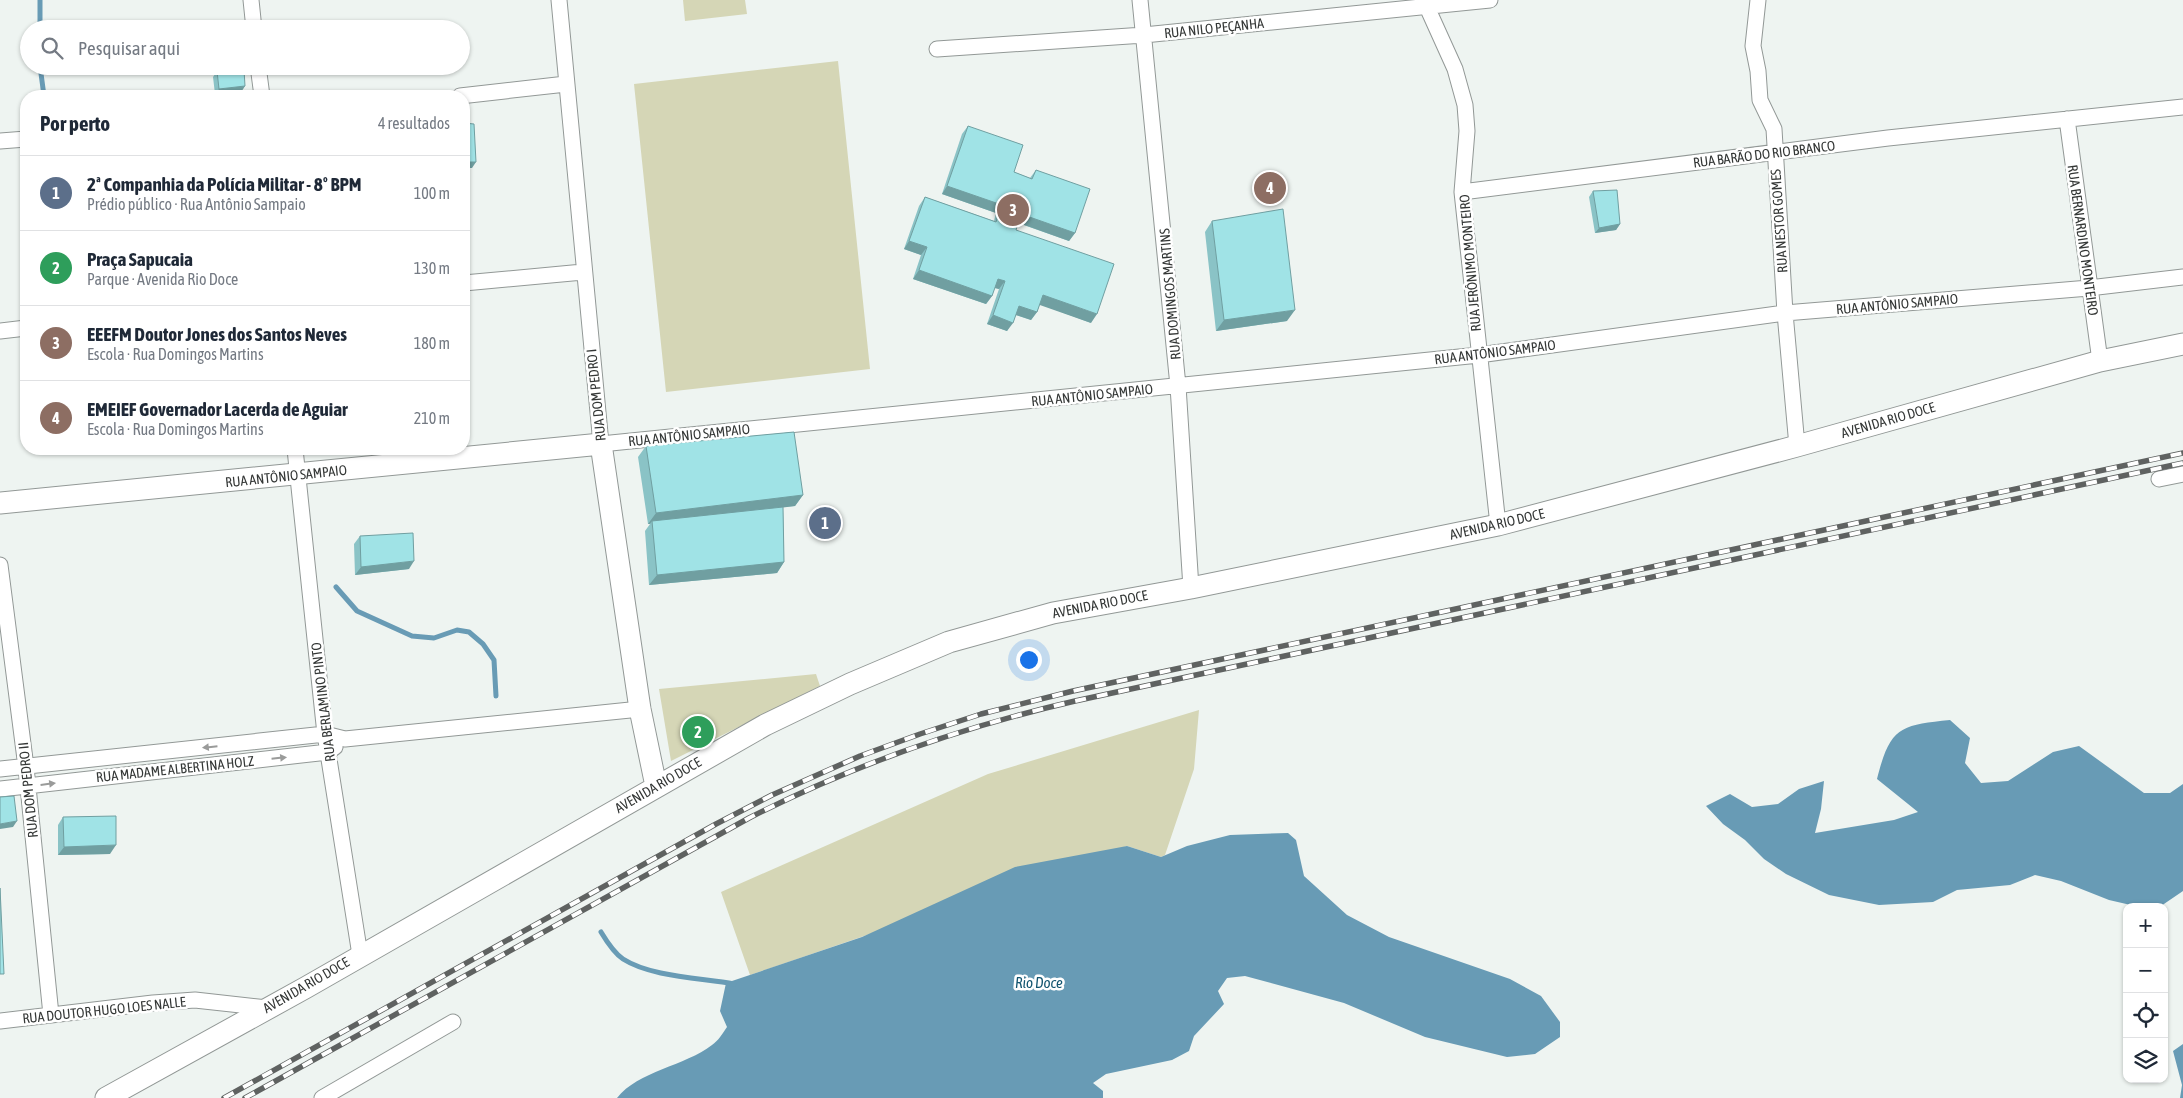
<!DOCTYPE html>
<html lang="pt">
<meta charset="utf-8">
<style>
:root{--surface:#fff;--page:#f2f2f3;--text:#1f2937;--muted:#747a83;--line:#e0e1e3;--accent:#90329c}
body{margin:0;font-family:"Asap Condensed",sans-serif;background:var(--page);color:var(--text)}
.controls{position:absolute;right:15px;bottom:15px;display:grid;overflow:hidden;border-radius:10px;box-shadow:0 1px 4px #0004}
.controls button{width:45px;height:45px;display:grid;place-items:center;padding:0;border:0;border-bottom:1px solid var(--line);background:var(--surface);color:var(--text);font:25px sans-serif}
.you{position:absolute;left:1028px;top:659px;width:18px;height:18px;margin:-12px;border:4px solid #fff;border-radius:50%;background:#1a73e8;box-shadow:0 0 0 8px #1a73e833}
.badge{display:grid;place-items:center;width:32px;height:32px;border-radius:50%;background:var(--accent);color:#fff;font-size:16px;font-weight:700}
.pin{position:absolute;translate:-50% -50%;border:2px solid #fff;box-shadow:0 1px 5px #0006}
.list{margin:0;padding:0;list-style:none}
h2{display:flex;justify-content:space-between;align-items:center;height:65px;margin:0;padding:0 20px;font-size:21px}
h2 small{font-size:16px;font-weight:400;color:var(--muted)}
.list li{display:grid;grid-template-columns:32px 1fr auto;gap:15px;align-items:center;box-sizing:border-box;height:75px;padding:0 20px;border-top:1px solid var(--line)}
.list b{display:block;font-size:19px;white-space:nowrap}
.list p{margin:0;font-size:16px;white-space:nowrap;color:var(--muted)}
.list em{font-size:16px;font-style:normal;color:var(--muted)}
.icon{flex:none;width:28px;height:28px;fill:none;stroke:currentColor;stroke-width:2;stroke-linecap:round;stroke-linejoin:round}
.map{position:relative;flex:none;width:2183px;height:1098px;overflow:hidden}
.search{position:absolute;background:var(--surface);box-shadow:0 1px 4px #0004;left:20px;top:20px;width:450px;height:55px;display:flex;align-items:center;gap:12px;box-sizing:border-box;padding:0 18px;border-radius:28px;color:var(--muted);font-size:19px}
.panel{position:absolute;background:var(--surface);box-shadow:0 1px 4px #0004;left:20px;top:90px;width:450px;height:365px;border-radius:20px}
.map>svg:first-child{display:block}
.green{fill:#d5d6b6}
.water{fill:#689bb5}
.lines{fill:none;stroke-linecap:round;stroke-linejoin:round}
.stream{stroke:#689bb5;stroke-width:5}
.street-casing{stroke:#929896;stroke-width:17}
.secondary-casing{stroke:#929896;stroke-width:23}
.street{stroke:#fff;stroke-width:15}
.secondary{stroke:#fff;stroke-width:21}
.rail-casing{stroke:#5f6261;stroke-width:5.5}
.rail{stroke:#fff;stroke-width:4;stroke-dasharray:11;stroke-linecap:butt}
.wall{fill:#8ac3c6}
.shaded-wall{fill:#709fa1}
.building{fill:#a0e3e6;stroke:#709fa1}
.oneway{fill:#9a9b9a}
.labels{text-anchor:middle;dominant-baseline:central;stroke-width:5;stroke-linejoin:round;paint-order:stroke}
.street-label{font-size:14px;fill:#343736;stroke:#fff}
.water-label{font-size:15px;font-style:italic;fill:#125570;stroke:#fff}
</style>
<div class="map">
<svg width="2183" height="1098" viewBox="0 0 2183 1098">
<rect width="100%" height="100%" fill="#eef4f1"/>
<path class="green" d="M683 0H745L747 14 685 21Z
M838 61 870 369 666 392 634 84Z
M816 674 820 686 671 761 659 689Z
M1199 710 1194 769 1165 855 1161 857 1127 846 750 975 721 892 988 774Z"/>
<path class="water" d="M1950 720 1970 738 1965 763 1981 783 2008 781 2053 752 2079 746 2144 793H2170L2183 784V891L2161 906H2135L2109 900 2061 881 2035 875 2010 885 1957 890 1933 902 1879 905 1829 895 1786 874 1764 859 1745 840 1723 824 1706 806 1730 794 1752 807 1778 804 1799 789 1824 781 1821 809 1815 833 1894 820 1918 812 1877 779C1890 727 1900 725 1950 720Z
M1288 833 1296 840 1304 876 1347 915 1389 937 1510 979 1541 996 1560 1022V1037L1535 1054 1507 1057 1425 1037 1344 1003 1245 976 1227 978 1218 991 1224 1004 1194 1036 1189 1051 1172 1060 1106 1074 1093 1083 1103 1091V1098H617C638 1071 685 1066 712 1045 718 1041 723 1033 727 1027L720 1011 726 983 862 937 1015 867 1127 846 1161 857 1187 846 1230 835Z
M2183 1044V1098H2180L2182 1085 2173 1051Z"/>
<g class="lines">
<path class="stream" d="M40 29V0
M40 66 44 96
M336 587 357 611 412 636 434 638 457 630 469 632 483 644 494 660 496 696
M601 932C607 942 614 953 623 959 651 977 702 978 734 984"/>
<defs>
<path id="street" d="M251 0 254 29
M559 0 601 444 1479 355 1785 313 2089 288 2183 277
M1140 0 1178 386 1191 588
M1758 0 1753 46 1758 71 1760 100 1774 129 1785 313 1797 446
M1427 7 1455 69 1465 105 1467 131 1462 192 1498 525
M937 49 1144 35 1490 0
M258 66 262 96
M460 96 566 84
M2067 119 2100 361
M0 141 26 139
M1462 192 1888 138 2183 107
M464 283 583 272
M0 331 26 328
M295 449 325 734 360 955
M2159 479 2183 474
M0 565 26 767 51 1015
M0 769 325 734 345 739 640 709
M0 789 328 752 335 747
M0 1021 153 1003 195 1000 267 1008
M322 1098 453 1022"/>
<path id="secondary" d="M0 503 601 444 640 709 656 786
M106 1098 305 988 765 725 850 684 949 642 1053 613 1191 588 1498 525 1797 446 2100 361 2183 344"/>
</defs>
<use href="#street" class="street-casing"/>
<use href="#secondary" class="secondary-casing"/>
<use href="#street" class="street"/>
<use href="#secondary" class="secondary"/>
<defs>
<path id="rail" d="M224 1098 716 824 772 795 860 756 920 734 981 714 1073 691 2183 453
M245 1098 749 818C853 765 962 727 1075 701L2183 463"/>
</defs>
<use href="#rail" class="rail-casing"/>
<use href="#rail" class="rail"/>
</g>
<path class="wall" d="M217 71 245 86 241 92 215 94 213 77Z
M968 126 1014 172 1030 178 1036 170 1075 233 1069 241 1018 223 1016 230 1091 323 1040 304 1037 312 1031 320 1016 315 1007 331 987 324 999 289 994 288 992 296 986 304 913 279 921 255 904 249 919 206 925 197 994 221 996 213 942 194 962 134Z
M1593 191 1620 224 1616 230 1595 233 1589 197Z
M1212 221 1287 321 1216 331 1205 232Z
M646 446 803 495 795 506 783 507 784 562 777 573 649 585 645 531 650 524H648L638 457Z
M360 536 409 569 355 575 354 544Z
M63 817 110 854 58 855V825Z"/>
<path class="shaded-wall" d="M245 86 241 92 215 94 219 89Z
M464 162H476L472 168H464Z
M947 186 1002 205 996 213 942 194Z
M1021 214 1075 233 1069 241 1016 222Z
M1620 224 1616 230 1595 233 1599 228Z
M909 241 927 247 921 255 904 249Z
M919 270 992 296 986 304 913 279Z
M998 279 1005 281 999 289 992 287Z
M1043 295 1097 314 1091 323 1037 304Z
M1019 306 1037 312 1031 320 1013 314Z
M1295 310 1287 321 1216 331 1224 320Z
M993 315 1013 323 1007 331 987 324Z
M803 495 795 506 653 524 652 521 650 524H648L656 513Z
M414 561 409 569 355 575 361 567Z
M784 562 777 573 649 585 657 575Z
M17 821 13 827 0 829V824Z
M116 845 110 854 58 855 64 847Z"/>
<path class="building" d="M244 70 245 86 219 89 217 71Z
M464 123 474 124 476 162H464Z
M968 126 1023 145 1014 172 1032 179 1036 170 1090 189 1075 233 1021 214 1016 230 1114 264 1097 314 1043 295 1037 312 1019 306 1013 323 993 315 1005 281 998 279 992 296 919 270 927 247 909 241 925 197 996 222 1002 205 947 186Z
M1617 190 1620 224 1599 228 1593 191Z
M1283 209 1295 310 1224 320 1212 221Z
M794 432 803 495 656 513 646 446Z
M783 507 784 562 657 575 652 521Z
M413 533 414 561 361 567 360 536Z
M14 796 17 821 0 824V797Z
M116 816V845L64 847 63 817Z
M0 888 4 974H0Z"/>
<defs><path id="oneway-solid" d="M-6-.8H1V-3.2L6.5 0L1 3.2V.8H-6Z" transform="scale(1.25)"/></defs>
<g class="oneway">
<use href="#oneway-solid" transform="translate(210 747) rotate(174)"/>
<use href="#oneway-solid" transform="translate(279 758) rotate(-6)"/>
<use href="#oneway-solid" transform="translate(48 784) rotate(-7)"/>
</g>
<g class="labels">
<g class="street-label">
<text transform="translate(1214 28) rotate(-6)">RUA NILO PEÇANHA</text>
<text transform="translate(1764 154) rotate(-7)">RUA BARÃO DO RIO BRANCO</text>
<text transform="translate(1779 221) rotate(-94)">RUA NESTOR GOMES</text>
<text transform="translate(2083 240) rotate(82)">RUA BERNARDINO MONTEIRO</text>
<text transform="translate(1470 263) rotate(-95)">RUA JERÔNIMO MONTEIRO</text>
<text transform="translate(1170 294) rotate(-95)">RUA DOMINGOS MARTINS</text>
<text transform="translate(1897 304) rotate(-5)">RUA ANTÔNIO SAMPAIO</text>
<text transform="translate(1495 352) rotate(-7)">RUA ANTÔNIO SAMPAIO</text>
<text transform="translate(596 395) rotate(-96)">RUA DOM PEDRO I</text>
<text transform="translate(1092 395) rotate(-6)">RUA ANTÔNIO SAMPAIO</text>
<text transform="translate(1888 420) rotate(-16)">AVENIDA RIO DOCE</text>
<text transform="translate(689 435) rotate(-6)">RUA ANTÔNIO SAMPAIO</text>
<text transform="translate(286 476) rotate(-6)">RUA ANTÔNIO SAMPAIO</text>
<text transform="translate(1497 524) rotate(-13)">AVENIDA RIO DOCE</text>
<text transform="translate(1100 604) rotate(-11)">AVENIDA RIO DOCE</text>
<text transform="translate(323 702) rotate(-97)">RUA BERLAMINO PINTO</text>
<text transform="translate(175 769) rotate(-6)">RUA MADAME ALBERTINA HOLZ</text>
<text transform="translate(658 785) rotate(-30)">AVENIDA RIO DOCE</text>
<text transform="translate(28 790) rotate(-96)">RUA DOM PEDRO II</text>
<text transform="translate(306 985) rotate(-30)">AVENIDA RIO DOCE</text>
<text transform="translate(104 1010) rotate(-6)">RUA DOUTOR HUGO LOES NALLE</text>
</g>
<g class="water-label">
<text x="1039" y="982">Rio Doce</text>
</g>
</g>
</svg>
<div class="controls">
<button>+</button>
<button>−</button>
<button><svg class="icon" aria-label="locate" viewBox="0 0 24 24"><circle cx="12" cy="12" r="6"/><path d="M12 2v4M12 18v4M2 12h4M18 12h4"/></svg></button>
<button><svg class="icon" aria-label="layers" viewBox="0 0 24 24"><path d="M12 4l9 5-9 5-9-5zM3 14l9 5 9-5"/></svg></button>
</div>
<div class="you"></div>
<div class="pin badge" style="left:825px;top:523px;background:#5c6f8a">1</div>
<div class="pin badge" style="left:698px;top:732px;background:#2e9e5b">2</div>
<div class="pin badge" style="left:1013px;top:210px;background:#8d6e63">3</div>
<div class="pin badge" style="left:1270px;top:188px;background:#8d6e63">4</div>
<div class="search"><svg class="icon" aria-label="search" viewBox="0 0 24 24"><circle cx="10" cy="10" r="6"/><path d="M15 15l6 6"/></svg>Pesquisar aqui</div>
<section class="panel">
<h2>Por perto<small>4 resultados</small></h2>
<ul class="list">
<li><span class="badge" style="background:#5c6f8a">1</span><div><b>2ª Companhia da Polícia Militar - 8º BPM</b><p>Prédio público · Rua Antônio Sampaio</p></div><em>100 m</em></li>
<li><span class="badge" style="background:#2e9e5b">2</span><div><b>Praça Sapucaia</b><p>Parque · Avenida Rio Doce</p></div><em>130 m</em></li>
<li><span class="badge" style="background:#8d6e63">3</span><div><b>EEEFM Doutor Jones dos Santos Neves</b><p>Escola · Rua Domingos Martins</p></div><em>180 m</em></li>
<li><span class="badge" style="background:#8d6e63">4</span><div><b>EMEIEF Governador Lacerda de Aguiar</b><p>Escola · Rua Domingos Martins</p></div><em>210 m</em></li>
</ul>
</section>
</div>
